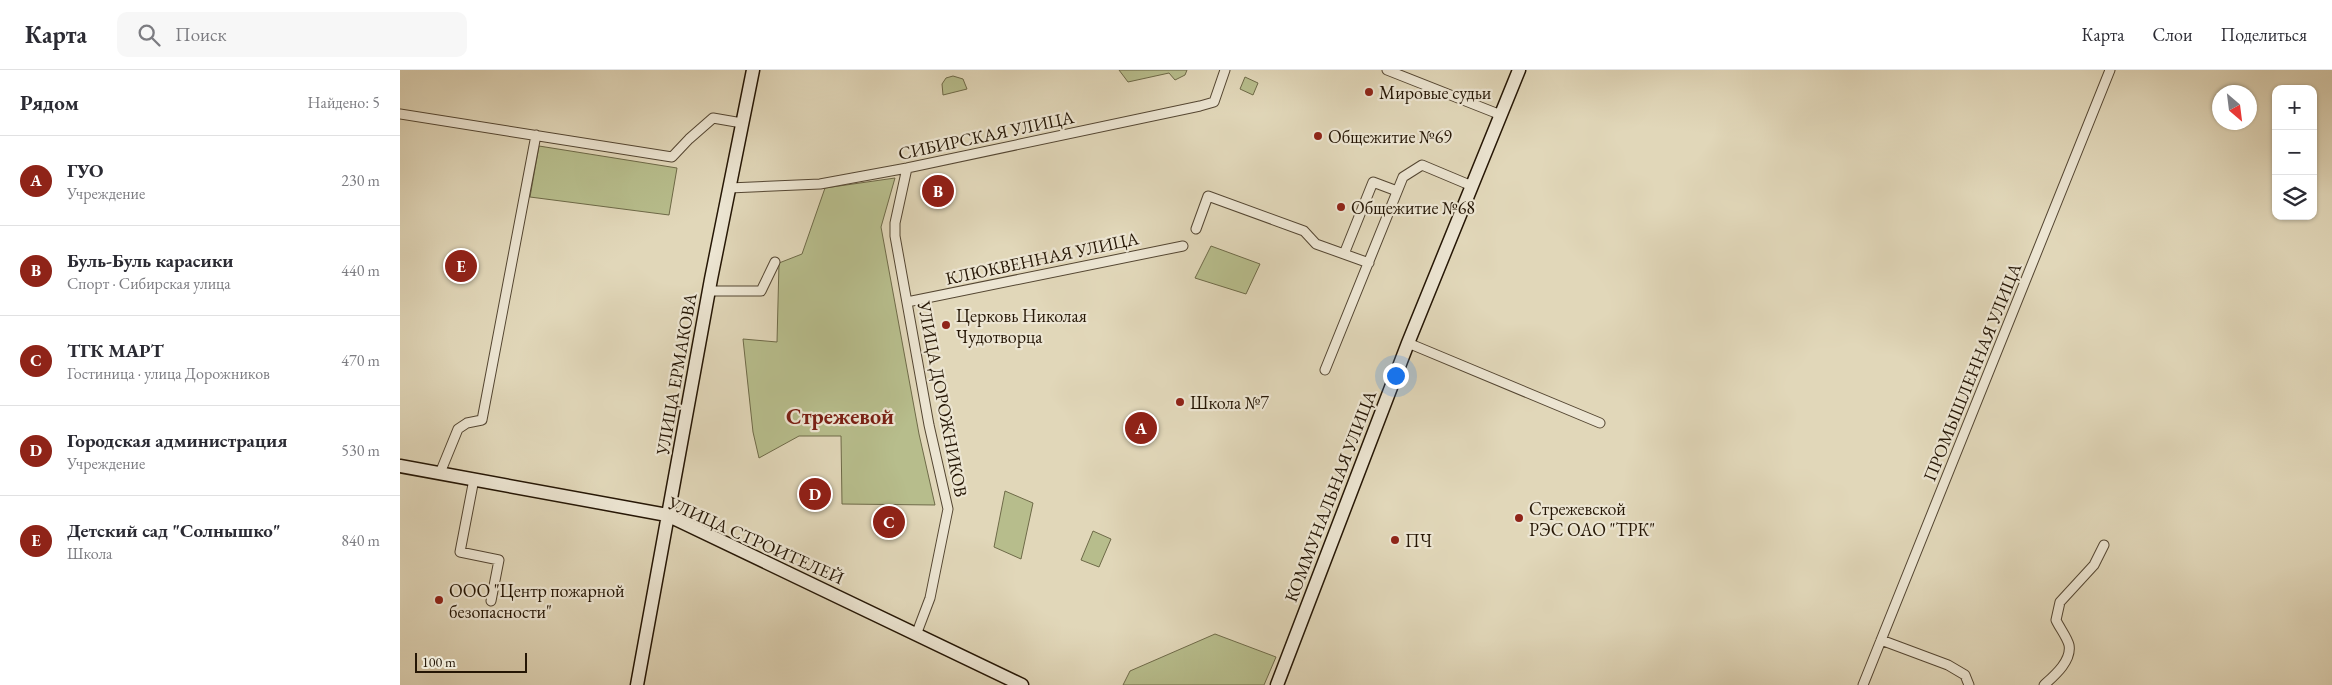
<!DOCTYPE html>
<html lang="ru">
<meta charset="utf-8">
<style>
:root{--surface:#fff;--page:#f7f7f7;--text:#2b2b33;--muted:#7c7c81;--line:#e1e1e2;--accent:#8f2418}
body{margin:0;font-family:"EB Garamond",serif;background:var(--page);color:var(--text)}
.controls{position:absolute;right:15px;top:15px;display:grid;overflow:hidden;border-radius:10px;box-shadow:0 1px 4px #0004}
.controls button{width:45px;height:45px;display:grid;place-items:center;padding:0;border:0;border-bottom:1px solid var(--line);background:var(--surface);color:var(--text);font:25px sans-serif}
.compass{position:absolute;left:1812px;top:15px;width:45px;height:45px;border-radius:50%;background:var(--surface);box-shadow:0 1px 4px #0004;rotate:152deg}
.scale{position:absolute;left:15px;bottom:12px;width:112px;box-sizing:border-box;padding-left:5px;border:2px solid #251605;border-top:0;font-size:14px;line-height:18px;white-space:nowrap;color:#251605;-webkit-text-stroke:4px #ece5d2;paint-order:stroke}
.you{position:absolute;left:995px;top:305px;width:18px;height:18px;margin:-12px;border:4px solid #fff;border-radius:50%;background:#1a73e8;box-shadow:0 0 0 8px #1a73e833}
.badge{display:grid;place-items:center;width:32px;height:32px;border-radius:50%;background:var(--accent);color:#fff;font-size:16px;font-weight:700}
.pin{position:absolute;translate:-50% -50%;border:2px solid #fff;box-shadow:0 1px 5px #0006}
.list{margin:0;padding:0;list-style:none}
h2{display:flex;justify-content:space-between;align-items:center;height:65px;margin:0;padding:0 20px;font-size:21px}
h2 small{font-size:16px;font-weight:400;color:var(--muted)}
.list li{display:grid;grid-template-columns:32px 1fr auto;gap:15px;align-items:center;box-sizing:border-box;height:90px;padding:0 20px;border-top:1px solid var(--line)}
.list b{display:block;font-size:19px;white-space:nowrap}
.list p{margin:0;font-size:16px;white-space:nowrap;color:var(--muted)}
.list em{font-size:16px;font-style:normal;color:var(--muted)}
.icon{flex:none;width:28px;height:28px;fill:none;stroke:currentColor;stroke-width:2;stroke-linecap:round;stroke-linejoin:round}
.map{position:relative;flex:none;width:1932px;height:615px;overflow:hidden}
header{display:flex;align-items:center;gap:30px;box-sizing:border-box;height:70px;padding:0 25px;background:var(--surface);border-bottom:1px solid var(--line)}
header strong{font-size:24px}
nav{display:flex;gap:28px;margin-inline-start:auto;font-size:18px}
.search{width:350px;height:45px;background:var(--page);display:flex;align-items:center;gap:12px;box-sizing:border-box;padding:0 18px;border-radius:10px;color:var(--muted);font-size:19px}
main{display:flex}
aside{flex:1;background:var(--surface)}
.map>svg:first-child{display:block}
.green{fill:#b7bd8c;stroke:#6e6a48}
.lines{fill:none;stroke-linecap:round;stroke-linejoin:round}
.street-casing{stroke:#544632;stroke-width:11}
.secondary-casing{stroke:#251605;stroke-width:15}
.street{stroke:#ece5d2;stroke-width:9}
.secondary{stroke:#ece5d2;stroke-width:12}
.poi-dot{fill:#8f2418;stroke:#ece5d2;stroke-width:2}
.labels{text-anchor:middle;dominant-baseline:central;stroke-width:4.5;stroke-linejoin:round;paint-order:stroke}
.poi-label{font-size:18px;fill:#251605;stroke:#ece5d2;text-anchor:start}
.street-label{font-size:18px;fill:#251605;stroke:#ece5d2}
.district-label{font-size:22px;font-weight:bold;fill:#7a1f14;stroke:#ece5d2}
</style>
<header>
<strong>Карта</strong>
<div class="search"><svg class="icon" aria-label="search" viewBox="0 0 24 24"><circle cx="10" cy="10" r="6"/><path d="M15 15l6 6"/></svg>Поиск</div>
<nav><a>Карта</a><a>Слои</a><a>Поделиться</a></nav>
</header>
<main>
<aside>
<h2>Рядом<small>Найдено: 5</small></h2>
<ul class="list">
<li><span class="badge">A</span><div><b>ГУО</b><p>Учреждение</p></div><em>230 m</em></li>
<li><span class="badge">B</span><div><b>Буль-Буль карасики</b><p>Спорт · Сибирская улица</p></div><em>440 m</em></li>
<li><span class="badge">C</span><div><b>ТГК МАРТ</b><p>Гостиница · улица Дорожников</p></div><em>470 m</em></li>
<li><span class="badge">D</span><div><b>Городская администрация</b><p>Учреждение</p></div><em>530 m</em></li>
<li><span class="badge">E</span><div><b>Детский сад &quot;Солнышко&quot;</b><p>Школа</p></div><em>840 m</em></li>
</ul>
</aside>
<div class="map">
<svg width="1932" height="615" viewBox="0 0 1932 615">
<rect width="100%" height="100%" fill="#e1d7b9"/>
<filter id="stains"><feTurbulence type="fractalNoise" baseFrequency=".004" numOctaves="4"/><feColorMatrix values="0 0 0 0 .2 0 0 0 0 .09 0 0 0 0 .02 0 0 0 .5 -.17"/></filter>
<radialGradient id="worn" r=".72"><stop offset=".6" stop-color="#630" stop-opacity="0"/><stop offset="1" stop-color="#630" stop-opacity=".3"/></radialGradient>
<path class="green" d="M719 0H787L785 5 775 10 769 3 728 12Z
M553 6 563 9 567 19 543 25 542 14 546 8Z
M845 7 858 13 853 25 840 19Z
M139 76 277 98 269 145 130 127Z
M495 108 481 157 519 364 535 435 442 434 441 366H399L359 388 353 362 343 269 377 272 379 193 402 184 425 118Z
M544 109 549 129 532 133 528 112Z
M811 176 860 194 846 224 795 208Z
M605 421 633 433 621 489 594 477Z
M693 461 711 469 699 497 681 490Z
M815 564 876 587 864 615H723L730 601Z"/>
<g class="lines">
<defs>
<path id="street" d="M987 0 1101 45
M0 44 272 87 289 69 313 48 342 53
M507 98 495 153V166L529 355 548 439 530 528 516 565
M329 118 420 114 507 98 800 36 814 32 825 0
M796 159 808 126 904 161 916 174 969 193
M944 184 973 112 997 121
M308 221H361L375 192
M507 232 783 176
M1008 273 1200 353
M925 300 1003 107 1022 95 1072 116
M40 403 58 359 67 353 82 350 136 65
M74 409 60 482 99 490 91 531
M1481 570 1548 595 1565 605 1569 615
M1463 615 1710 0
M1644 615C1654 606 1672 591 1669 575 1667 567 1659 557 1656 550L1660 532 1694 495 1704 475"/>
<path id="secondary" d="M0 396 267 445 622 615
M237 615 311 209 353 0
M877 615 1008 273 1119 0"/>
</defs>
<use href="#street" class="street-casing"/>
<use href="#secondary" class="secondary-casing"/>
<use href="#street" class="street"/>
<use href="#secondary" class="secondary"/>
</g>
<g class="poi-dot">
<circle cx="969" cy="22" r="5"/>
<circle cx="918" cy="66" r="5"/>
<circle cx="941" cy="137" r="5"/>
<circle cx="546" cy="255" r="5"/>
<circle cx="780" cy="332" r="5"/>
<circle cx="1119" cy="448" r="5"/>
<circle cx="995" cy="470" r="5"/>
<circle cx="39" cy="530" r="5"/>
</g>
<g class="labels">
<g class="poi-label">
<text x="979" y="22">Мировые судьи</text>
<text x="928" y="66">Общежитие №69</text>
<text x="951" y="137">Общежитие №68</text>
<text x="556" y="245">Церковь Николая<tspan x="556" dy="21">Чудотворца</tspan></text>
<text x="790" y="332">Школа №7</text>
<text x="1129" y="438">Стрежевской<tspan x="1129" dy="21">РЭС ОАО "ТРК"</tspan></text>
<text x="1005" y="470">ПЧ</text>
<text x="49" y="520">ООО "Центр пожарной<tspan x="49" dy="21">безопасности"</tspan></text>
</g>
<g class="street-label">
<text transform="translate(586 65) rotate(-12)">СИБИРСКАЯ УЛИЦА</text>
<text transform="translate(642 188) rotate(-12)">КЛЮКВЕННАЯ УЛИЦА</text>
<text transform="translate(1572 302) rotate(-68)">ПРОМЫШЛЕННАЯ УЛИЦА</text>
<text transform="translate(276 304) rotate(-80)">УЛИЦА ЕРМАКОВА</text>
<text transform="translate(543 329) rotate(79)">УЛИЦА ДОРОЖНИКОВ</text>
<text transform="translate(930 426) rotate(-69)">КОММУНАЛЬНАЯ УЛИЦА</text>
<text transform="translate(356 470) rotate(24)">УЛИЦА СТРОИТЕЛЕЙ</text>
</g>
<g class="district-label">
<text x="440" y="346">Стрежевой</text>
</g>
</g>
<rect width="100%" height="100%" filter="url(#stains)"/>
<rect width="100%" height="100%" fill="url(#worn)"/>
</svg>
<div class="controls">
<button>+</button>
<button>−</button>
<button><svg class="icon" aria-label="layers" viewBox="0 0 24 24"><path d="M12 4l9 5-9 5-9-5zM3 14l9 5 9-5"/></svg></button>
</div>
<svg class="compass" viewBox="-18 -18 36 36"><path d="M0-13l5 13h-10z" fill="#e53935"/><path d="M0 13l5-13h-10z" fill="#7c7c81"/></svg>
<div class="scale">100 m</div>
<div class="you"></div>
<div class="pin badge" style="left:741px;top:358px">A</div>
<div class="pin badge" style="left:538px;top:121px">B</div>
<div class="pin badge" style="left:489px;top:452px">C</div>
<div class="pin badge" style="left:415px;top:424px">D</div>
<div class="pin badge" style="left:61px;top:196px">E</div>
</div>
</main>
